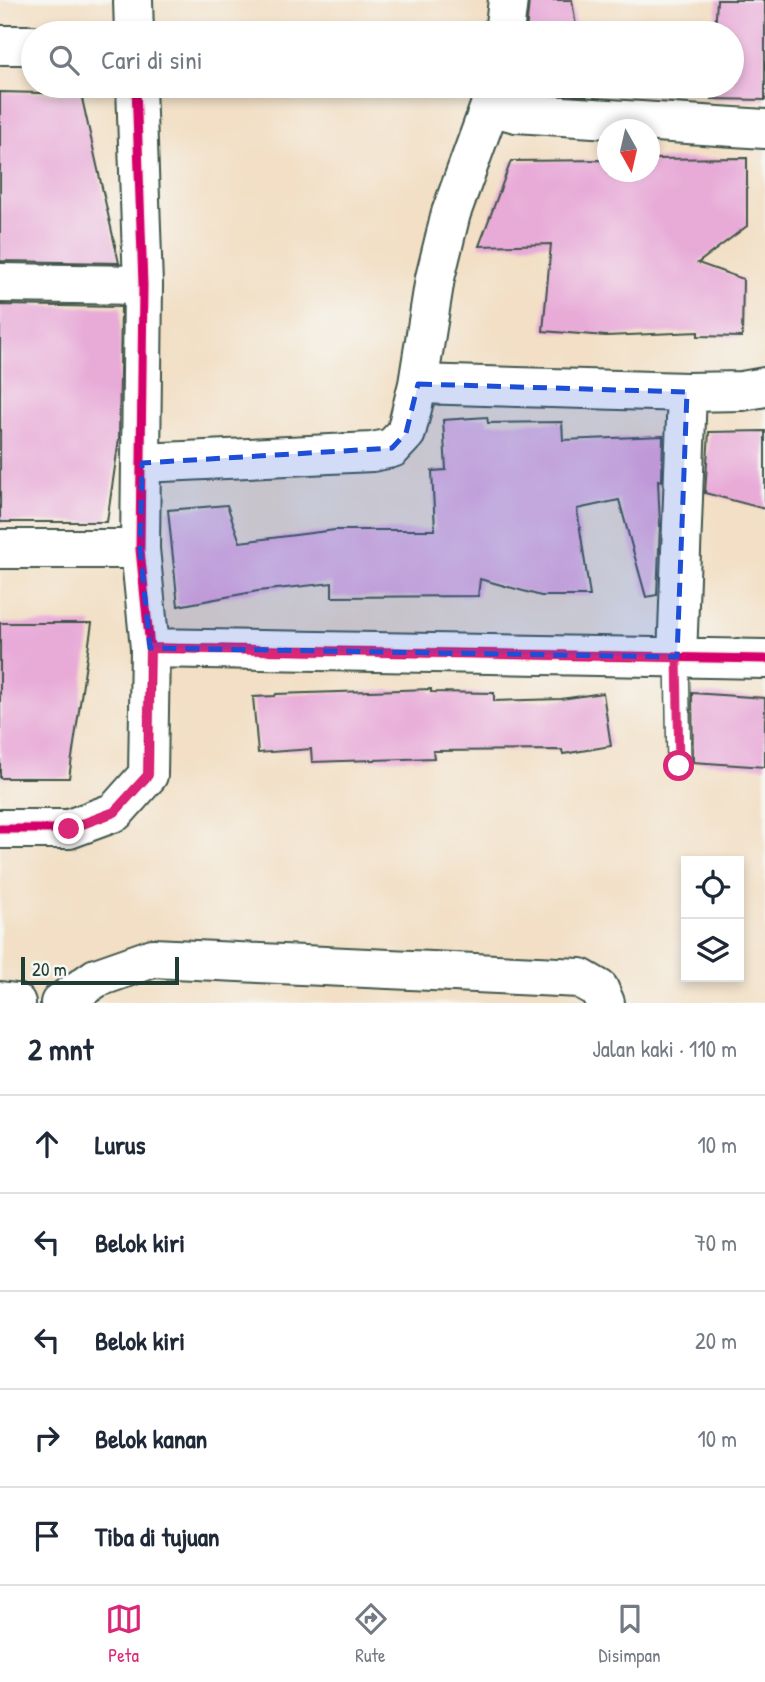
<!DOCTYPE html>
<html lang="id">
<meta charset="utf-8">
<style>
:root{--surface:#fff;--page:#f6f6f7;--text:#1f2937;--muted:#747a83;--line:#e0e1e3;--accent:#db2777}
body{margin:0;font-family:"Patrick Hand",sans-serif;background:var(--page);color:var(--text)}
.controls{position:absolute;right:21px;bottom:21px;display:grid;overflow:hidden;border-radius:0px;box-shadow:0 4px 10px #0003}
.controls button{width:63px;height:63px;display:grid;place-items:center;padding:0;border:0;border-bottom:2px solid var(--line);background:var(--surface);color:var(--text);font:35px sans-serif}
.compass{position:absolute;left:597px;top:119px;width:63px;height:63px;border-radius:50%;background:var(--surface);box-shadow:0 4px 10px #0003;rotate:172deg}
.scale{position:absolute;left:21px;bottom:18px;width:158px;box-sizing:border-box;padding-left:7px;border:4px solid #1f3d34;border-top:0;font-size:19px;line-height:24px;white-space:nowrap;color:#1f3d34;-webkit-text-stroke:5px #f6f6f2;paint-order:stroke}
.stop{position:absolute;width:21px;height:21px;margin:-16px;border:5px solid #db2777;border-radius:50%;background:#fff}
.stop.end{background:#db2777;border-color:#fff;box-shadow:0 2px 7px #0008}
.list{margin:0;padding:0;list-style:none}
h2{display:flex;justify-content:space-between;align-items:center;height:91px;margin:0;padding:0 28px;font-size:30px}
h2 small{font-size:23px;font-weight:400;color:var(--muted)}
.list li{display:grid;grid-template-columns:46px 1fr auto;gap:21px;align-items:center;box-sizing:border-box;height:98px;padding:0 28px;border-top:2px solid var(--line)}
.list b{display:block;font-size:26px;white-space:nowrap}
.list em{font-size:23px;font-style:normal;color:var(--muted)}
.icon{flex:none;width:38px;height:38px;fill:none;stroke:currentColor;stroke-width:2;stroke-linecap:round;stroke-linejoin:round}
.map{position:relative;flex:none;width:765px;height:1003px;overflow:hidden}
.search{position:absolute;background:var(--surface);box-shadow:0 4px 10px #0003;left:21px;right:21px;top:21px;height:77px;display:flex;align-items:center;gap:18px;box-sizing:border-box;padding:0 24px;border-radius:38px;color:var(--muted);font-size:26px}
.sheet{height:581px;background:var(--surface)}
nav{display:flex;justify-content:space-around;align-items:center;box-sizing:border-box;height:98px;border-top:2px solid var(--line);background:var(--surface);font-size:19px;color:var(--muted)}
nav a{display:grid;justify-items:center;gap:4px}
nav .on{color:var(--accent)}
.map>svg:first-child{display:block}
.building{fill:#e8abd8}
.lines{fill:none;stroke-linecap:round;stroke-linejoin:round}
.lane-casing{stroke:#3f554a;stroke-width:26}
.street-casing{stroke:#3f554a;stroke-width:42}
.lane{stroke:#fff;stroke-width:23}
.street{stroke:#fff;stroke-width:38}
.cycleway-casing{stroke:#f6f6f2;stroke-width:13}
.cycleway{stroke:#d6006c;stroke-width:9}
.route{stroke:#db2777;stroke-width:9}
.marked{fill:#1d4ed8;fill-opacity:0.2;stroke:#1d4ed8;stroke-width:5;stroke-dasharray:14 9;stroke-linejoin:round}
</style>
<div class="map">
<svg width="765" height="1003" viewBox="0 0 765 1003">
<rect width="100%" height="100%" fill="#f6f6f2"/>
<filter id="ink" filterUnits="userSpaceOnUse"><feTurbulence type="fractalNoise" baseFrequency=".0143" numOctaves="2"/><feDisplacementMap in="SourceGraphic" scale="14" xChannelSelector="R" yChannelSelector="G"/><feConvolveMatrix kernelMatrix="1 2 1 2 8 2 1 2 1" color-interpolation-filters="sRGB"/></filter>
<filter id="wash" filterUnits="userSpaceOnUse"><feTurbulence type="fractalNoise" baseFrequency=".00686" numOctaves="4" result="noise"/><feDisplacementMap in="SourceGraphic" scale="28" xChannelSelector="R" yChannelSelector="G"/><feGaussianBlur stdDeviation="1.57" result="paint"/><feColorMatrix in="noise" values="0 0 0 0 0 0 0 0 0 0 0 0 0 0 0 0 0 1.4 0 .05"/><feComposite in="paint" operator="in"/></filter>
<g filter="url(#wash)">
<rect width="100%" height="100%" fill="#f2dfc5"/>
<g id="blocks">
<path class="building" d="M529 0H572L577 33H526Z
M717 0H765V100L711 99 712 86H732V33H715Z
M542 86H584L586 96 563 94Z
M0 92 81 94 119 263 0 261Z
M747 158V226L698 263 743 279 742 337 698 336V332L606 336 543 331 551 244 479 246 511 161 607 160V172H649V159Z
M0 305 121 307 119 439 107 522H0Z
M487 417 488 423 562 422 563 440 663 436 662 481 658 480 660 526 657 595 646 597 619 500 577 509 590 596H541L480 579 478 596 332 597V583L258 591 178 606 168 510 227 505 240 542 335 530H435L432 471 446 470 443 420Z
M765 431V509L705 493 709 432Z
M0 623H92L69 778H0Z
M431 689V692L494 693V701L561 699 603 693 611 746 563 754 562 750 433 751 434 758 312 762 311 749 258 753 253 697 275 696 276 694Z
M692 693 765 698V767L693 762Z"/>
</g>
</g>
<g filter="url(#ink)">
<use href="#blocks" fill-opacity="0" stroke="#3f554a" stroke-width="2"/>
<g class="lines">
<defs>
<path id="lane" d="M677 657 679 766"/>
<path id="street" d="M133 0 134 33
M504 33 508 0
M0 45H33
M498 86 490 106 516 113 765 129
M0 283 143 285
M418 384 687 392
M142 463 372 452 392 448 406 433 418 384 435 278 451 213 490 106
M0 549H140
M150 648 765 659
M677 657 687 392 742 391 765 387
M0 829H69L115 812 148 775 150 648 140 549 143 285 136 86
M0 1001 16 1003
M60 1003 96 978 153 958 580 978 599 989 605 1003"/>
</defs>
<use href="#lane" class="lane-casing"/>
<use href="#street" class="street-casing"/>
<use href="#lane" class="lane"/>
<use href="#street" class="street"/>
<defs>
<path id="cycleway" d="M150 648 765 659
M0 829H69L115 812 148 775 150 648 140 549 143 285 136 86"/>
</defs>
<use href="#cycleway" class="cycleway-casing"/>
<use href="#cycleway" class="cycleway"/>
</g>
</g>
<g class="lines" filter="url(#ink)">
<path class="route" d="M69 829 114 812 148 775 150 648 677 657 679 766"/>
</g>
<path class="marked" d="M418 384 687 392 677 657 150 648 140 549 142 463 392 448 406 433Z"/>
</svg>
<div class="controls">
<button><svg class="icon" aria-label="locate" viewBox="0 0 24 24"><circle cx="12" cy="12" r="6"/><path d="M12 2v4M12 18v4M2 12h4M18 12h4"/></svg></button>
<button><svg class="icon" aria-label="layers" viewBox="0 0 24 24"><path d="M12 4l9 5-9 5-9-5zM3 14l9 5 9-5"/></svg></button>
</div>
<svg class="compass" viewBox="-18 -18 36 36"><path d="M0-13l5 13h-10z" fill="#e53935"/><path d="M0 13l5-13h-10z" fill="#747a83"/></svg>
<div class="scale">20 m</div>
<div class="stop" style="left:679px;top:766px"></div>
<div class="stop end" style="left:69px;top:829px"></div>
<div class="search"><svg class="icon" aria-label="search" viewBox="0 0 24 24"><circle cx="10" cy="10" r="6"/><path d="M15 15l6 6"/></svg>Cari di sini</div>
</div>
<section class="sheet">
<h2>2 mnt<small>Jalan kaki · 110 m</small></h2>
<ul class="list">
<li><svg class="icon" aria-label="ahead" viewBox="0 0 24 24"><path d="M12 20V5M6 11l6-6 6 6"/></svg><div><b>Lurus</b></div><em>10 m</em></li>
<li><svg class="icon" aria-label="left" viewBox="0 0 24 24"><path d="M17 20v-9H6M10 6l-5 5 5 5"/></svg><div><b>Belok kiri</b></div><em>70 m</em></li>
<li><svg class="icon" aria-label="left" viewBox="0 0 24 24"><path d="M17 20v-9H6M10 6l-5 5 5 5"/></svg><div><b>Belok kiri</b></div><em>20 m</em></li>
<li><svg class="icon" aria-label="right" viewBox="0 0 24 24"><path d="M7 20v-9h11M14 6l5 5-5 5"/></svg><div><b>Belok kanan</b></div><em>10 m</em></li>
<li><svg class="icon" aria-label="arrive" viewBox="0 0 24 24"><path d="M6 21V4h12l-3 4 3 4H6"/></svg><div><b>Tiba di tujuan</b></div></li>
</ul>
</section>
<nav>
<a class="on"><svg class="icon" aria-label="map" viewBox="0 0 24 24"><path d="M3 6l6-2 6 2 6-2v14l-6 2-6-2-6 2zM9 4v14M15 6v14"/></svg>Peta</a>
<a><svg class="icon" aria-label="directions" viewBox="0 0 24 24"><path d="M12 3l9 9-9 9-9-9zM9 14v-3h6M13 9l2 2-2 2"/></svg>Rute</a>
<a><svg class="icon" aria-label="saved" viewBox="0 0 24 24"><path d="M7 4h10v16l-5-4-5 4z"/></svg>Disimpan</a>
</nav>
